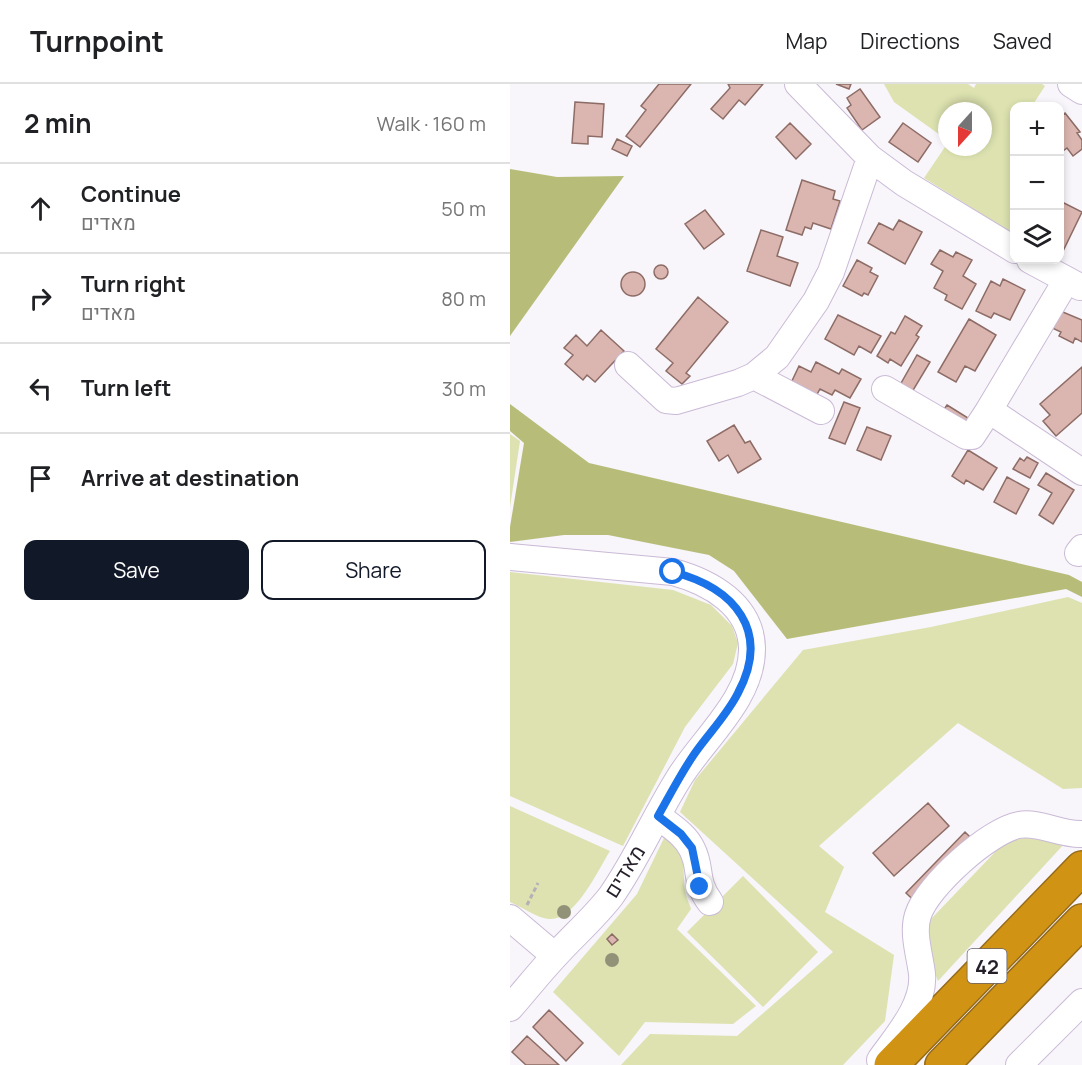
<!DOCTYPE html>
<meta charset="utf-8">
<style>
:root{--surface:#fff;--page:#f6f6f6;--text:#202124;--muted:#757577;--line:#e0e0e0;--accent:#111827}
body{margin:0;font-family:Manrope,Heebo,sans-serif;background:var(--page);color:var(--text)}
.controls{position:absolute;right:18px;top:18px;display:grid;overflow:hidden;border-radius:12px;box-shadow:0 3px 9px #0003}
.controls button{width:54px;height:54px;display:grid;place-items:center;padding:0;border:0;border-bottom:2px solid var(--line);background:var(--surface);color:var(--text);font:30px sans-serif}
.compass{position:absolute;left:428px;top:18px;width:54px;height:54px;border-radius:50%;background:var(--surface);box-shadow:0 3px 9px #0003;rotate:201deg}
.stop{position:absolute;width:18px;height:18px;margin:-14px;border:4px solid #1a73e8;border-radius:50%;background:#fff}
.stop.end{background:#1a73e8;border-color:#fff;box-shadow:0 2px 6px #0008}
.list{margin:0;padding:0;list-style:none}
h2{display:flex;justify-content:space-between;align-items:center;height:78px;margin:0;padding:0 24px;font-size:26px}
h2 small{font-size:20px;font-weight:400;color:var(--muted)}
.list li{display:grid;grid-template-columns:39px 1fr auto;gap:18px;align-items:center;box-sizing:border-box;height:90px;padding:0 24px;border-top:2px solid var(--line)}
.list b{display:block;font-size:22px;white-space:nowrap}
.list p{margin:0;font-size:20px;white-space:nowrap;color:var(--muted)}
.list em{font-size:20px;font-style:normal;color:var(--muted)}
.actions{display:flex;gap:12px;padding:18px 24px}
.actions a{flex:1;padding:14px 0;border:2px solid var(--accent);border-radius:12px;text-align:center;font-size:21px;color:var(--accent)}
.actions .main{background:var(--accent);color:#fff}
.icon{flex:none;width:33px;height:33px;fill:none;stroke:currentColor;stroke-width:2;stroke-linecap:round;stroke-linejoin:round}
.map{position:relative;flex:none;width:572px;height:981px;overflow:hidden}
header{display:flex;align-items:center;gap:36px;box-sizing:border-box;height:84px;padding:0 30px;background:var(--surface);border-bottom:2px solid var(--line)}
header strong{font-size:28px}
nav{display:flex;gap:33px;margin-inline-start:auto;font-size:21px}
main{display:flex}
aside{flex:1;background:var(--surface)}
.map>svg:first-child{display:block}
.green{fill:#dde2b0}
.forest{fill:#b7bd79}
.building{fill:#dbb6b0;stroke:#8d6c66;stroke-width:1.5}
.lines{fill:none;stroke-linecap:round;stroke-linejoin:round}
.minor-casing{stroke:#cabad6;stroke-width:28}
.highway-casing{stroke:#946a1b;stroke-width:36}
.path{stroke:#b4b0b7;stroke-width:3;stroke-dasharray:4.5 3;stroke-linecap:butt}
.minor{stroke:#fff;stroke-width:26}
.highway{stroke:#d09314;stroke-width:33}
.tree{fill:#929278}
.route{stroke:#1a73e8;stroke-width:8}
.labels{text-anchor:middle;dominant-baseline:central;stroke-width:4.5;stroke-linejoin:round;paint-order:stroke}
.shield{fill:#fff;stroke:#666269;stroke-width:1.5}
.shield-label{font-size:20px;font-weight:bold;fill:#251f29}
.street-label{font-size:21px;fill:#251f29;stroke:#fff}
</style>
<header>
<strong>Turnpoint</strong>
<nav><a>Map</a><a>Directions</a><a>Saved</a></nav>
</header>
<main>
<aside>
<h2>2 min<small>Walk · 160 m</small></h2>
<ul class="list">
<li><svg class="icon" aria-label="ahead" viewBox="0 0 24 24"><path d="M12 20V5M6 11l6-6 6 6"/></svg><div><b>Continue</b><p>מאדים</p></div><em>50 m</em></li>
<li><svg class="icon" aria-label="right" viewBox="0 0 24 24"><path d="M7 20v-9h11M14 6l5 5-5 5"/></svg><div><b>Turn right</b><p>מאדים</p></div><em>80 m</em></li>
<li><svg class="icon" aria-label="left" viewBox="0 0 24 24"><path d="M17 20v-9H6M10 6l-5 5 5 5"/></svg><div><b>Turn left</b></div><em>30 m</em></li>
<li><svg class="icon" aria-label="arrive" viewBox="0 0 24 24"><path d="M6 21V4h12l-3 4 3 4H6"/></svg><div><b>Arrive at destination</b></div></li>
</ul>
<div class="actions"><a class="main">Save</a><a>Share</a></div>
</aside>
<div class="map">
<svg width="572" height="981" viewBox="0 0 572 981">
<rect width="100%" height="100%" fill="#f8f5fb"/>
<path class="green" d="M374 0H458L464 4 466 0H532L535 2 522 22H505V138L499 147 414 94 437 60V63H473V27H437V56L384 18Z
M0 350 10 357 0 423Z
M0 488 163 506 201 521 222 542 228 559 223 580 175 643 113 762 0 712Z
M558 513 572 519V704L553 705 448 639 309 762 334 783 315 828 384 871 375 937 333 981H111L140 950 227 952 323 868 170 728 185 696 293 566 421 543Z
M0 722 100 767C88 786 65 837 39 835 27 834 12 823 0 818Z
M154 754C179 761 172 787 175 807 176 813 179 819 181 825L167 845 246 922 223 940 135 938 109 972 43 908 127 810Z
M515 754 555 759 428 897 416 866 414 851 421 835 488 765 503 756Z
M233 792 308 868 253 923 177 848Z"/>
<path class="forest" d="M0 85 47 93 114 92 0 252Z
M0 320 79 379 559 491 572 498V513L556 505 277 555 224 487 199 471 98 451H54L0 458V443L14 359 0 347Z"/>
<path class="building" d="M149 0H181L130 63 116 52 136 26 131 22Z
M218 0H253L235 21 229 16 213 35 201 25 220 4Z
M326 0H341L339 5Z
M350 5 370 33 352 46 337 24 341 21 337 14Z
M65 18 94 20 92 53 78 52V60L62 59Z
M555 29 570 48 567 49 572 56V65L563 72 557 64 553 67 550 62V33Z
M280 39 301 60 286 75 266 53Z
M393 39 421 59 408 78 379 58Z
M107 55 122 62 117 72 102 65Z
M292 96 325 107 323 115 330 117 321 145 303 139 301 145 295 143 292 151 276 146Z
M550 117 572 128 553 167 550 166Z
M195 126 214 150 194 165 175 140Z
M389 136 412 148 395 180 358 159 369 139 383 146Z
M251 146 273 153 267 172 288 179 280 202 237 187Z
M430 166 443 173 446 168 462 176 453 192 466 200 452 225 435 216 437 211 424 204 433 187 421 180Z
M347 176 362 184 360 188 368 192 358 211 354 209 352 212 333 202Z
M144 188a7 7 0 1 1 14 0a7 7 0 1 1-14 0Z
M111 200a12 12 0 1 1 24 0a12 12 0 1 1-24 0Z
M493 195 515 206 500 236 484 229 481 234 466 227 481 197 490 202Z
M188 213 218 238 176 289 180 292 172 300 156 287 163 279 146 265Z
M548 226 572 236V258L565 254 563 259 549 252 551 248 540 243Z
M328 231 371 252 361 269 349 262 344 271 315 255Z
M395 232 412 242 406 251 409 253 391 282 380 275 378 279 367 272 381 248 385 250Z
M459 235 486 251 465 287 455 282 446 298 428 288Z
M91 246 114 267 85 298 77 291 73 296 55 280 63 271 54 264 66 251 77 262Z
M407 271 420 278 402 308 390 301Z
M306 278 329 290 332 285 351 295 340 314 325 306 322 311 310 305 306 312 281 299 289 282 301 288Z
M572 283V329L546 352 533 337 540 331 530 320Z
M334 318 350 324 335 360 319 354Z
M437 321 458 334 452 344 430 331Z
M224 341 235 359 240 357 251 375 228 389 218 371 209 377 197 357Z
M357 343 381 352 371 376 347 366Z
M458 366 487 384 473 406 456 396 454 400 442 392Z
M517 373 528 379 520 394 503 385 510 374 514 377Z
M536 389 564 406 543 440 529 431 542 409 528 401Z
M497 393 519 405 506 430 484 418Z
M418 719 439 742 384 792 363 769Z
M455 748 476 769 417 829 396 809Z
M102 850 108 856 102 861 97 855Z
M39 926 73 959 56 977 23 943Z
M17 952 49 981H16L2 968Z"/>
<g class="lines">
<defs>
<path id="minor" d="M288 0 360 74 394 99 505 166
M561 0 572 7
M520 176 570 203
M556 197 479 326 572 388
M118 281 156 316 166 317 228 299 244 292 267 273 306 217 321 188 360 74
M244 292 311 327
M375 305 456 352H462L479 326
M568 469 572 464
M0 473 163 488C200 498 241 521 242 564 243 614 193 655 169 694 145 732 127 775 101 812 84 834 63 852 45 872 29 889 15 907 0 924
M148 732C160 742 175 750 182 765 192 784 184 797 200 818
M0 834 45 872
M370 976C387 952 415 921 412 890 410 872 402 849 408 831 417 802 480 746 509 741 529 737 550 751 572 750
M509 981 572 918"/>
<path id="highway" d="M381 981 572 784
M432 981 572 837"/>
</defs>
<use href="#minor" class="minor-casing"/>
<use href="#highway" class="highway-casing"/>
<path class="path" d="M17 821 28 799"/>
<use href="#minor" class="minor"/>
<use href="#highway" class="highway"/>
</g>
<g class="tree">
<circle cx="54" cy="828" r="7"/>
<circle cx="102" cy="876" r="7"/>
</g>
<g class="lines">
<path class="route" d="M163 488C225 504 261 547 228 609 217 631 199 649 185 669 171 689 160 711 148 732L171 750 182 764 190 803"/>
</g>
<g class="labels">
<rect class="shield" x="457.5" y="865" width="39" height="34" rx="4.5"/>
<g class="shield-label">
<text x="477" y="882">42</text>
</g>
<g class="street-label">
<text transform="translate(114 787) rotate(-58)">מאדים</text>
</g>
</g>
</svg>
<div class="controls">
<button>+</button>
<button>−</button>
<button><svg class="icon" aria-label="layers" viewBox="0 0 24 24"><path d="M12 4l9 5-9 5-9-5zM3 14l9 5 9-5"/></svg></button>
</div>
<svg class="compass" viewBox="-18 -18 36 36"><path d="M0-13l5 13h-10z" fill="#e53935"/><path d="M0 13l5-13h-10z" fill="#757577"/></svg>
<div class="stop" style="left:163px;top:488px"></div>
<div class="stop end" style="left:190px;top:803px"></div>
</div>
</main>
